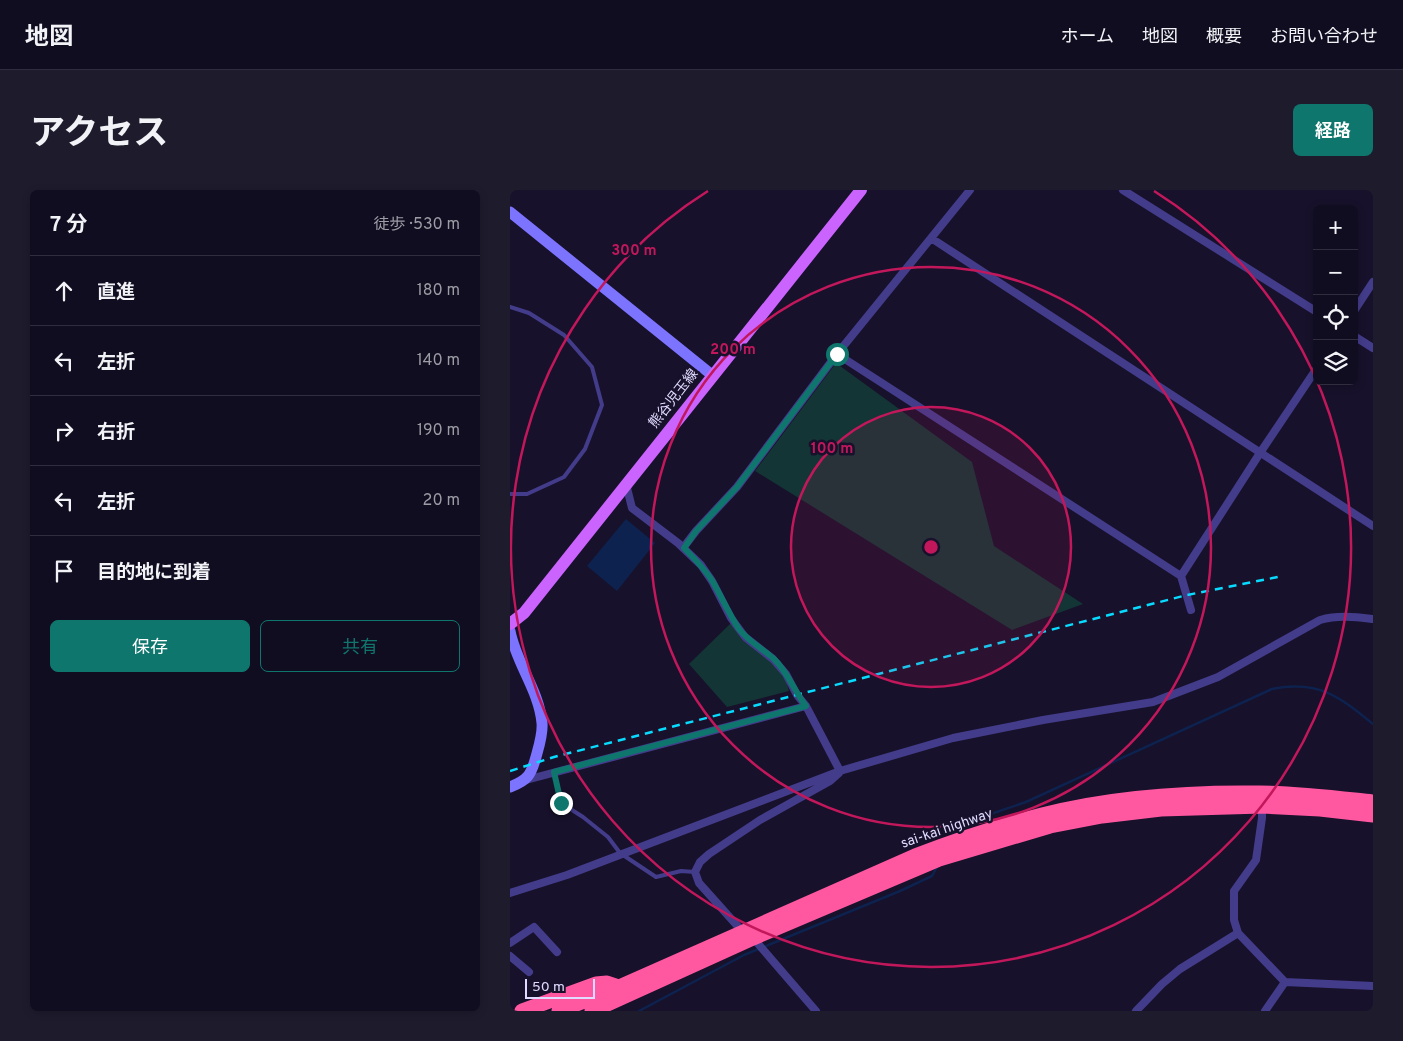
<!DOCTYPE html>
<html lang="ja">
<meta charset="utf-8">
<style>
:root{--surface:#110d20;--page:#1e1b2d;--text:#f1f3f6;--muted:#9c9ca5;--line:#302d3e;--accent:#0f766e}
body{margin:0;font-family:Overpass,"Noto Sans JP",sans-serif;background:var(--page);color:var(--text)}
.controls{position:absolute;right:15px;top:15px;display:grid;overflow:hidden;border-radius:8px;box-shadow:0 2px 8px #0003}
.controls button{width:45px;height:45px;display:grid;place-items:center;padding:0;border:0;border-bottom:1px solid var(--line);background:var(--surface);color:var(--text);font:25px sans-serif}
.scale{position:absolute;left:15px;bottom:12px;width:70px;box-sizing:border-box;padding-left:5px;border:2px solid #e1dbff;border-top:0;font-size:14px;line-height:18px;white-space:nowrap;color:#e1dbff;-webkit-text-stroke:4px #17112b;paint-order:stroke}
.stop{position:absolute;width:15px;height:15px;margin:-11px;border:4px solid #0f766e;border-radius:50%;background:#fff}
.stop.end{background:#0f766e;border-color:#fff;box-shadow:0 1px 5px #0008}
.list{margin:0;padding:0;list-style:none}
h2{display:flex;justify-content:space-between;align-items:center;height:65px;margin:0;padding:0 20px;font-size:21px}
h2 small{font-size:16px;font-weight:400;color:var(--muted)}
.list li{display:grid;grid-template-columns:32px 1fr auto;gap:15px;align-items:center;box-sizing:border-box;height:70px;padding:0 20px;border-top:1px solid var(--line)}
.list b{display:block;font-size:19px;white-space:nowrap}
.list em{font-size:16px;font-style:normal;color:var(--muted)}
.actions{display:flex;gap:10px;padding:15px 20px}
.actions a{flex:1;padding:11px 0;border:1px solid var(--accent);border-radius:8px;text-align:center;font-size:18px;color:var(--accent)}
.actions .main{background:var(--accent);color:#fff}
.icon{flex:none;width:28px;height:28px;fill:none;stroke:currentColor;stroke-width:2;stroke-linecap:round;stroke-linejoin:round}
.map{position:relative;flex:none;width:863px;height:821px;overflow:hidden;border-radius:8px}
header{display:flex;align-items:center;gap:30px;box-sizing:border-box;height:70px;padding:0 25px;background:var(--surface);border-bottom:1px solid var(--line)}
header strong{font-size:24px}
nav{display:flex;gap:28px;margin-inline-start:auto;font-size:18px}
.intro{display:flex;align-items:center;justify-content:space-between;box-sizing:border-box;height:120px;padding:0 30px}
h1{margin:0;font-size:35px}
.button{padding:12px 22px;border-radius:8px;background:var(--accent);color:#fff;font-size:18px;font-weight:700}
main{display:flex;gap:30px;padding:0 30px}
aside{flex:1;background:var(--surface);border-radius:8px;box-shadow:0 2px 8px #0003}
.map>svg:first-child{display:block}
.green{fill:#143535}
.water{fill:#0d224e}
.lines{fill:none;stroke-linecap:round;stroke-linejoin:round}
.stream{stroke:#0d224e;stroke-width:2.5}
.lane{stroke:#433c8a;stroke-width:4}
.street{stroke:#433c8a;stroke-width:8}
.secondary{stroke:#7c73ff;stroke-width:11}
.primary{stroke:#cb63ff;stroke-width:12}
.highway{stroke:#ff57a0;stroke-width:15}
.rail{stroke:#08dbfe;stroke-width:2.5;stroke-dasharray:8 6;stroke-linecap:butt}
.route{stroke:#0f766e;stroke-width:6}
.ring{fill:none;stroke:#c2185b;stroke-width:2.5}
.labels{text-anchor:middle;dominant-baseline:central;stroke-width:5;stroke-linejoin:round;paint-order:stroke}
.street-label{font-size:14px;fill:#e1dbff;stroke:#17112b}
.centre{fill:#c2185b;stroke:#17112b;stroke-width:2.5}
.ring-label{font-size:15px;text-anchor:middle;font-weight:bold;fill:#c2185b;stroke:#17112b;stroke-width:5;stroke-linejoin:round;paint-order:stroke}
</style>
<header>
<strong>地図</strong>
<nav><a>ホーム</a><a>地図</a><a>概要</a><a>お問い合わせ</a></nav>
</header>
<div class="intro"><h1>アクセス</h1><a class="button">経路</a></div>
<main>
<aside>
<h2>7 分<small>徒歩 · 530 m</small></h2>
<ul class="list">
<li><svg class="icon" aria-label="ahead" viewBox="0 0 24 24"><path d="M12 20V5M6 11l6-6 6 6"/></svg><div><b>直進</b></div><em>180 m</em></li>
<li><svg class="icon" aria-label="left" viewBox="0 0 24 24"><path d="M17 20v-9H6M10 6l-5 5 5 5"/></svg><div><b>左折</b></div><em>140 m</em></li>
<li><svg class="icon" aria-label="right" viewBox="0 0 24 24"><path d="M7 20v-9h11M14 6l5 5-5 5"/></svg><div><b>右折</b></div><em>190 m</em></li>
<li><svg class="icon" aria-label="left" viewBox="0 0 24 24"><path d="M17 20v-9H6M10 6l-5 5 5 5"/></svg><div><b>左折</b></div><em>20 m</em></li>
<li><svg class="icon" aria-label="arrive" viewBox="0 0 24 24"><path d="M6 21V4h12l-3 4 3 4H6"/></svg><div><b>目的地に到着</b></div></li>
</ul>
<div class="actions"><a class="main">保存</a><a>共有</a></div>
</aside>
<div class="map">
<svg width="863" height="821" viewBox="0 0 863 821">
<rect width="100%" height="100%" fill="#17112b"/>
<path class="green" d="M326 173 462 272 484 356 573 414 502 440 245 281Z
M221 433 232 450 261 470 274 484 279 501 217 517 179 474Z"/>
<path class="water" d="M116 329 145 353 107 401 77 376Z"/>
<g class="lines">
<path class="stream" d="M443 643 444 641 469 628 516 612 762 499C808 490 829 506 863 534
M129 821 234 765 390 701 422 686 427 677"/>
<path class="lane" d="M0 117 19 123 54 145 82 177 92 215 75 259 54 287 17 304H0
M44 582 51 613 73 627 98 647 110 663 146 687 171 681 185 682"/>
<path class="street" d="M613 0 807 122
M421 48 863 336
M844 121 863 92
M844 146 863 158
M327 164 671 386 681 420
M116 294 122 318 168 353 191 375 202 391 221 428 235 447 263 469 276 484 287 505 296 516 330 581
M173 358 186 341 227 297 327 164 460 0
M671 386 750 263 807 178
M16 590 296 516
M752 616V628L746 670 724 701V730L728 743 775 792 863 796
M0 703 57 685 330 581 443 548 533 530 643 512 708 487 810 430C828 425 845 427 863 429
M0 753 24 737 47 762
M0 766 19 782
M306 821 243 748 232 741 189 693 185 682 190 672 199 664 250 630 320 591 329 583
M626 821 652 794 670 779 728 743
M755 821 775 792"/>
<path class="secondary" d="M0 22 202 185
M0 441C6 473 29 500 32 533 33 544 29 556 26 567 21 585 18 590 0 597"/>
<path class="primary" d="M0 434 14 423 351 0"/>
<path class="highway" d="M12 821 86 794 97 793 109 797
M49 821 109 797 405 666C446 650 489 636 532 625 602 607 677 602 750 603 787 603 826 608 863 612
M82 821 243 748 429 669 540 636 592 626 651 619 752 616 810 619 863 625"/>
<path class="rail" d="M0 581 44 567 677 405 768 387"/>
</g>
<g class="lines">
<path class="route" d="M51 613 44 582 296 516C284 501 278 482 264 469 252 458 239 452 229 439 219 424 212 408 203 392 195 379 184 368 174 358L186 341 227 297 327 164"/>
</g>
<circle cx="421" cy="357" r="140" fill="#c2185b" fill-opacity=".12"/>
<g class="ring">
<circle cx="421" cy="357" r="140"/>
<circle cx="421" cy="357" r="280"/>
<path d="M644 1A420 420 0 1 1 198 1"/>
</g>
<g class="labels">
<g class="street-label">
<text transform="translate(164 209) rotate(-52)">熊谷児玉線</text>
<text transform="translate(437 639) rotate(-19)">sai-kai highway</text>
</g>
</g>
<circle cx="421" cy="357" r="8" class="centre"/>
<g class="ring-label">
<text x="124" y="65">300 m</text>
<text x="223" y="164">200 m</text>
<text x="322" y="263">100 m</text>
</g>
</svg>
<div class="controls">
<button>+</button>
<button>−</button>
<button><svg class="icon" aria-label="locate" viewBox="0 0 24 24"><circle cx="12" cy="12" r="6"/><path d="M12 2v4M12 18v4M2 12h4M18 12h4"/></svg></button>
<button><svg class="icon" aria-label="layers" viewBox="0 0 24 24"><path d="M12 4l9 5-9 5-9-5zM3 14l9 5 9-5"/></svg></button>
</div>
<div class="scale">50 m</div>
<div class="stop" style="left:327px;top:164px"></div>
<div class="stop end" style="left:51px;top:613px"></div>
</div>
</main>
